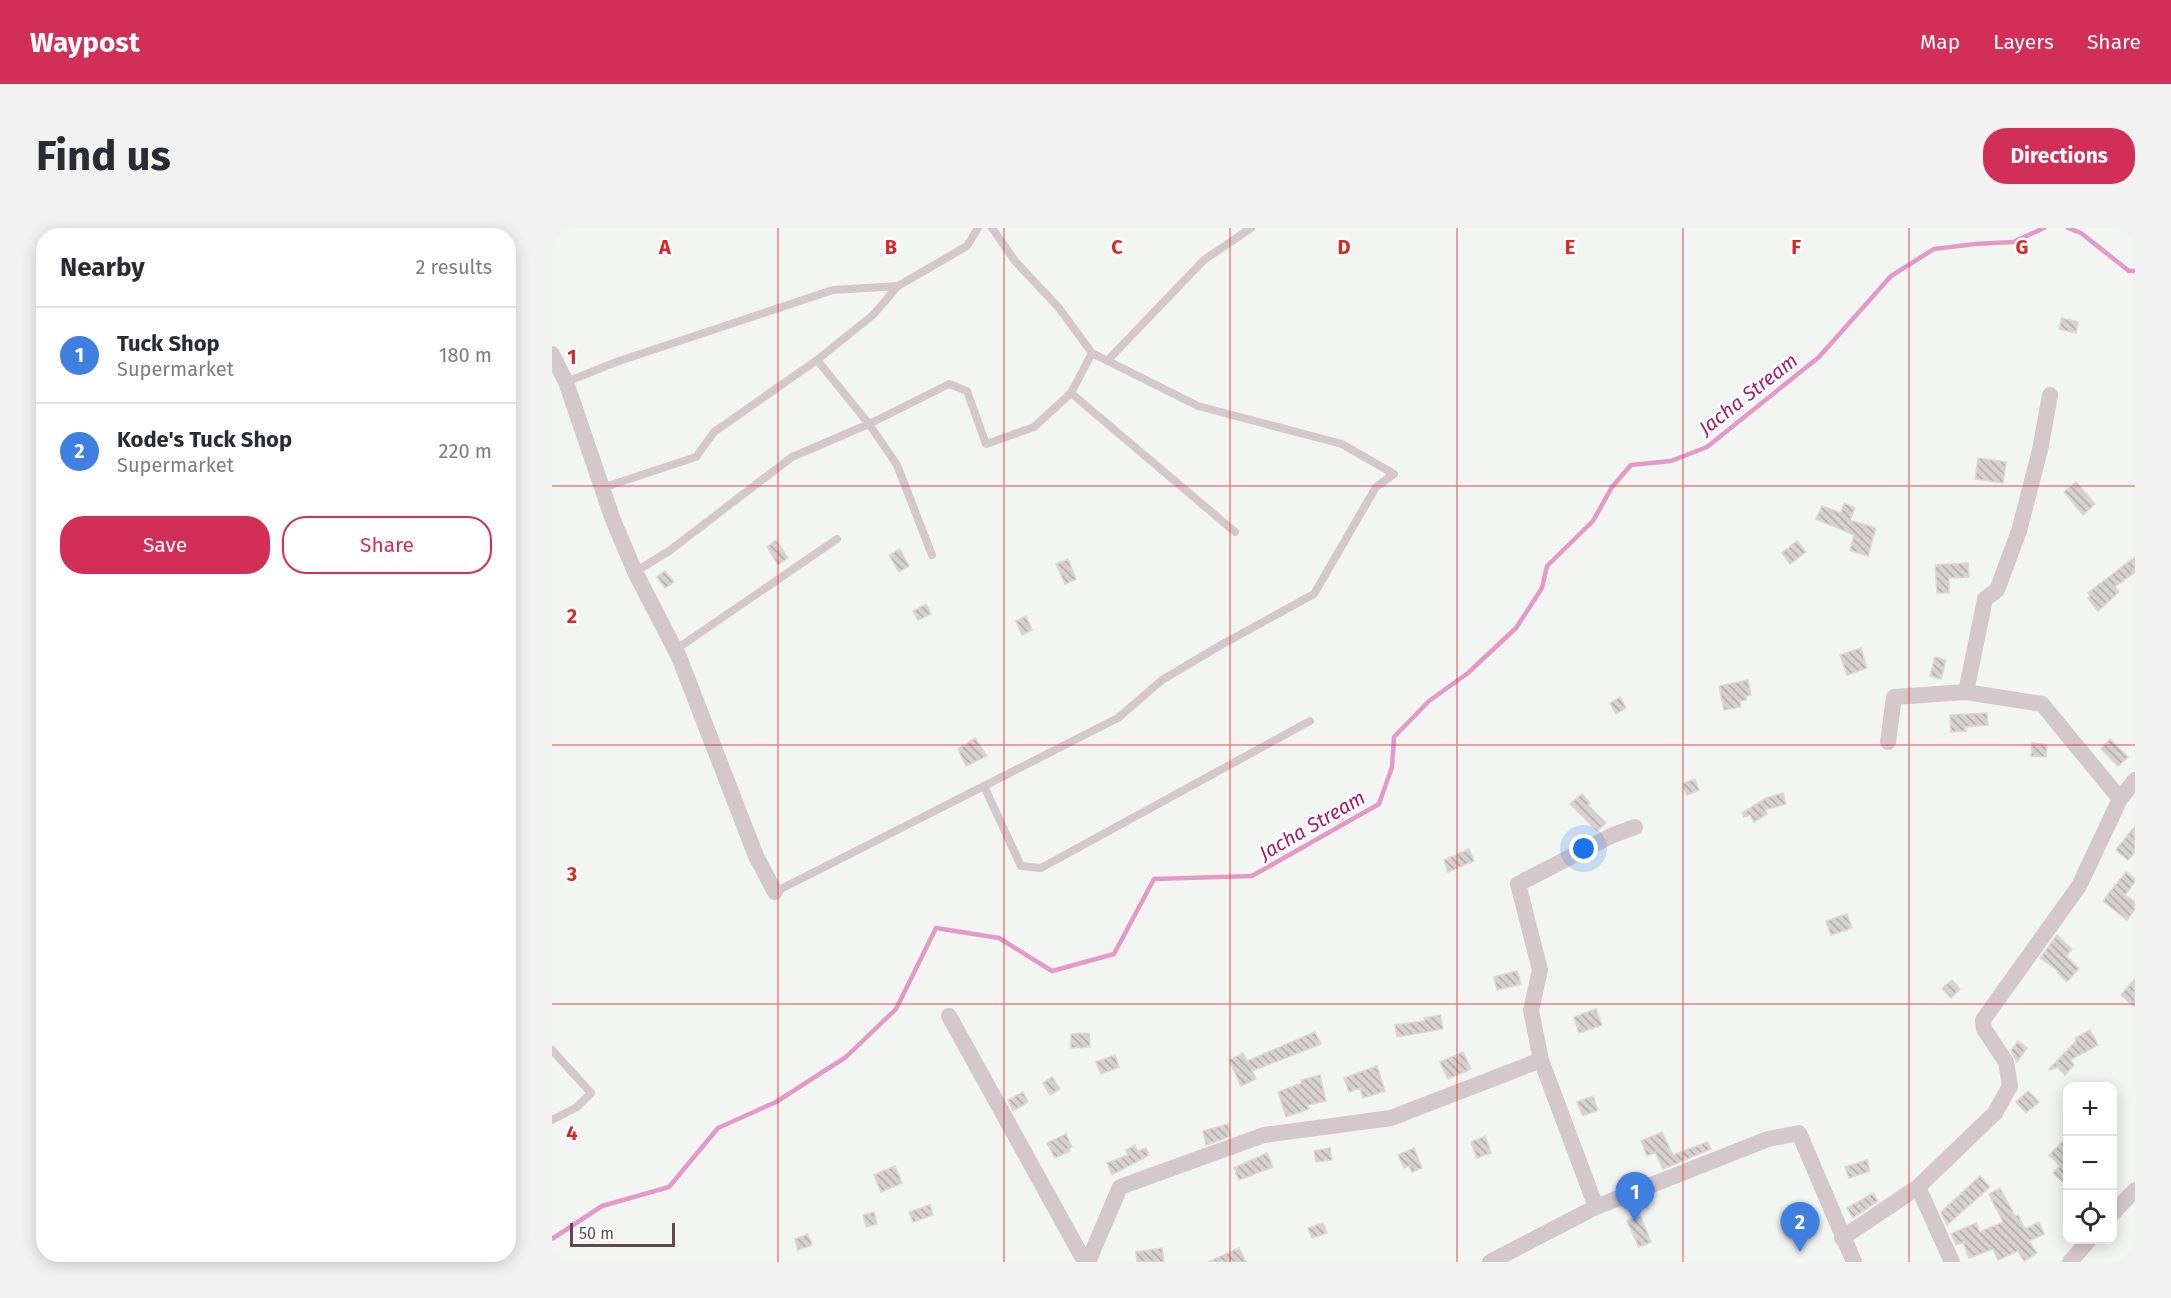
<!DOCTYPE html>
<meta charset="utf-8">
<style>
:root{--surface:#fff;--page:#f2f2f3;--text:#2b2b33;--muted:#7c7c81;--line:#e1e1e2;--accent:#d22f58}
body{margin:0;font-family:"Fira Sans",sans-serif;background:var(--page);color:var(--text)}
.controls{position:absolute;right:18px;bottom:18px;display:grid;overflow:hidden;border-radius:12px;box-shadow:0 3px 15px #0003}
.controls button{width:54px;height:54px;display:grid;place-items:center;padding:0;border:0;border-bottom:2px solid var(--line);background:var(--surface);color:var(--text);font:30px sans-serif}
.scale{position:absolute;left:18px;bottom:15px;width:105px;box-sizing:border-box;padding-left:6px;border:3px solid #5e4c52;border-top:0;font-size:16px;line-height:21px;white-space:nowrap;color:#5e4c52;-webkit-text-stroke:4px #fff;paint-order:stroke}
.you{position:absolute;left:1032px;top:621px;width:21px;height:21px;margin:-15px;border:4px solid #fff;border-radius:50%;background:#1a73e8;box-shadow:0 0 0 9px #1a73e833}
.badge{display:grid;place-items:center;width:39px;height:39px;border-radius:50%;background:var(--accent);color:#fff;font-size:20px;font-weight:700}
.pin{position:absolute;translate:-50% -50px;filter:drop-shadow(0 2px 3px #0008)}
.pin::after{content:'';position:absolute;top:32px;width:21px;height:18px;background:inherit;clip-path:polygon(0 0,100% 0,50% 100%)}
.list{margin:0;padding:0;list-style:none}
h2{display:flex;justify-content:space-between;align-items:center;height:78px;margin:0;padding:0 24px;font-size:26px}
h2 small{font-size:20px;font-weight:400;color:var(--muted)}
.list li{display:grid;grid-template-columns:39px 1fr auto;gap:18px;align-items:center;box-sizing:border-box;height:96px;padding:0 24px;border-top:2px solid var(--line)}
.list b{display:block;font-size:22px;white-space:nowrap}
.list p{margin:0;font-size:20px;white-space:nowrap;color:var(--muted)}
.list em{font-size:20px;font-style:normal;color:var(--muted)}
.actions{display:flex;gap:12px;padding:18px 24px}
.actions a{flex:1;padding:14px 0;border:2px solid var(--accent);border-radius:24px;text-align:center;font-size:21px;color:var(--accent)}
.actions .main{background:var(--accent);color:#fff}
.icon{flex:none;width:33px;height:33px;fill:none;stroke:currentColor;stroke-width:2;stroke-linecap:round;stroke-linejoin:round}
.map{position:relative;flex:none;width:1583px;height:1034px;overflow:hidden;border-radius:24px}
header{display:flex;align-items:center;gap:36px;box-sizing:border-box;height:84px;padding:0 30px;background:var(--accent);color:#fff}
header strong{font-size:28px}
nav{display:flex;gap:33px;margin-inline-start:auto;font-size:21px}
.intro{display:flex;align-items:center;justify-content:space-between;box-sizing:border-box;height:144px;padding:0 36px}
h1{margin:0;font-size:42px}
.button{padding:15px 27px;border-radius:24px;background:var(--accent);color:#fff;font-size:21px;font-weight:700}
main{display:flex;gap:36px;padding:0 36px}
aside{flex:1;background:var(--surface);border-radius:24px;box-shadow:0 3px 15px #0003}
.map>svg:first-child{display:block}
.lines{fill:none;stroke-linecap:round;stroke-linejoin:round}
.stream{stroke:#e499c7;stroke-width:4.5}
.building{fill:url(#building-back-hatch);stroke:#ddd7d8;stroke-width:1.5}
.lane{stroke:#d5c8cc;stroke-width:8}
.street{stroke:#d5c8cc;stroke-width:16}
.grid{fill:none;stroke:#d62828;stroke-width:1.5;stroke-opacity:0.55}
.labels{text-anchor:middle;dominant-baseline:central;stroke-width:5;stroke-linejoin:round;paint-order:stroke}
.water-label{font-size:20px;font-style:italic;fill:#a11d6d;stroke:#fff}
.grid-label{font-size:20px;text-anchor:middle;font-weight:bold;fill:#d62828;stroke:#fff;stroke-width:5;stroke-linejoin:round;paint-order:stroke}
</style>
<header>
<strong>Waypost</strong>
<nav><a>Map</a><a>Layers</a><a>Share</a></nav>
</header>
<div class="intro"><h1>Find us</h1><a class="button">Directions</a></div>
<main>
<aside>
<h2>Nearby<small>2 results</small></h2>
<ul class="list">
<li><span class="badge" style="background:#3f7fe0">1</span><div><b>Tuck Shop</b><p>Supermarket</p></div><em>180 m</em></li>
<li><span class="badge" style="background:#3f7fe0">2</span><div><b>Kode's Tuck Shop</b><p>Supermarket</p></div><em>220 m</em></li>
</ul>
<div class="actions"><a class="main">Save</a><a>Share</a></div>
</aside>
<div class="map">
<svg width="1583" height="1034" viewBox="0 0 1583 1034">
<defs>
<pattern id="building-back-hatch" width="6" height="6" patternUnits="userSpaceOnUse" patternTransform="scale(1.5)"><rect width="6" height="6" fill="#d6d0d1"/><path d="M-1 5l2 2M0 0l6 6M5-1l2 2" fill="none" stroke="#b1abac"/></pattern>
</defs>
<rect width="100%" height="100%" fill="#f3f5f3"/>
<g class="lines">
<path class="stream" d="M1516 0 1529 5 1577 43H1583
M0 1011 50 978 117 959 166 900 224 874 294 829 344 781 384 700 447 710 500 743 562 726 602 651 700 648 827 576 840 539 842 509 877 473 916 445 964 400 990 360 995 338 1041 293 1060 259 1079 237 1119 233 1155 219 1267 129 1339 48 1382 21 1423 16 1461 14 1492 0"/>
</g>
<path class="building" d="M1510 90 1526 94 1524 105 1507 101Z
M1426 230 1454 234 1451 255 1423 251Z
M1524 254 1543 276 1531 287 1512 264Z
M1292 275 1303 280 1298 292 1324 300 1316 328 1298 322 1302 307 1264 291 1270 278 1289 285Z
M224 312 236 330 226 337 215 319Z
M1245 313 1254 324 1238 336 1230 325Z
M348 321 357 338 347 344 337 327Z
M1583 329V344L1563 359 1567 364 1546 383 1536 370 1538 368 1536 365Z
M516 331 524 351 513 356 504 336Z
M1416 335 1417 349 1397 350V365H1385L1383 337Z
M113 343 122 354 113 360 105 349Z
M374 376 379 386 366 392 361 383Z
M474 388 480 402 470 407 464 393Z
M1309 420 1315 440 1295 447 1288 427Z
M1383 429 1394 432 1389 451 1378 448Z
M1196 452 1199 467 1194 468V472L1188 473 1189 479 1172 482 1167 458Z
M1068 469 1074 480 1064 486 1058 475Z
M1435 485 1436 497 1413 499 1414 503 1399 504 1398 487Z
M423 510 435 528 414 538 406 521Z
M1558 511 1576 529 1566 538 1549 521Z
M1480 515 1495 517 1494 529 1479 528Z
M1143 551 1147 562 1135 567 1130 556Z
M1231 565 1234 576 1213 582 1215 586 1202 594 1198 587 1192 589 1190 585 1214 570Z
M1030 566 1038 575 1036 577 1054 595 1045 603 1018 576Z
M1583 598V624L1576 632 1564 622Z
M917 621 922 633 896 644 892 632Z
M1574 644 1583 651V654L1573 667 1583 674V681L1575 692 1551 673Z
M1295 686 1300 700 1279 707 1274 693Z
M1505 707 1520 721 1514 728 1527 740 1515 754 1505 744 1506 743 1488 730Z
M965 743 969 756 945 762 942 749Z
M1583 751V779L1569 767Z
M1400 752 1408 761 1399 770 1390 760Z
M1044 781 1050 797 1027 805 1022 789Z
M888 787 891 801 845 809 843 797 873 793 872 790Z
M1538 802 1546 817 1518 832 1522 837 1513 847 1505 839 1499 842 1497 841 1524 813 1523 810Z
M763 804 769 816 700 843 704 851 689 858 677 832 691 825 695 833Z
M537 805 538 819 519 820V806Z
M1466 813 1475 820 1465 834 1459 822Z
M911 824 919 841 896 851 888 834Z
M563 827 567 839 549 846 544 834Z
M825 838 833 863 811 870 808 860 797 864 792 850Z
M768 847 774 873 756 877 757 881 734 889 726 864 750 855 749 852Z
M500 849 508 861 498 867 491 855Z
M1476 863 1487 874 1474 885 1464 874Z
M471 864 476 874 461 883 456 872Z
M1041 868 1046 882 1031 888 1025 874Z
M676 896 679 908 654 917 651 903Z
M1110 904 1121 927 1155 914 1159 921 1111 941 1103 924 1095 928 1089 913Z
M514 906 520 919 516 921 518 923 503 930 495 915Z
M933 908 939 925 925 930 919 914Z
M1515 909V958L1501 945 1508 938 1497 927Z
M583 917 586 923 594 920 597 927 560 947 555 935 576 927 574 922Z
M778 920 780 932 764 934 762 923Z
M862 920 870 940 860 944 857 938 852 940 846 927Z
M715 925 721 939 687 952 682 940Z
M1315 932 1318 943 1297 950 1293 939Z
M343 938 350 955 329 964 322 947Z
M1428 948 1438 959 1395 997 1389 984Z
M1448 960 1463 988 1466 987 1473 1001 1487 994 1492 1006 1477 1013 1485 1025 1472 1033 1466 1023 1446 1032 1441 1021 1417 1030 1411 1014 1404 1017 1399 1006 1424 995 1428 1004 1451 994 1437 966Z
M1321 965 1326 973 1301 990 1295 980Z
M378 977 381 987 361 994 357 984Z
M322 984 325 996 314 999 311 987Z
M1088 987 1099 1014 1087 1019 1075 993Z
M771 995 775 1005 760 1010 756 1000Z
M256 1006 260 1017 246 1022 243 1011Z
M610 1020 612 1034H585L584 1024Z
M687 1020 694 1034H656Z"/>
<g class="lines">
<path class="lane" d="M540 125 519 165 683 304
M265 132 317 196 345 237 380 327
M555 133 652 32 699 0
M14 154 67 133 281 62 346 58 415 18 426 0
M50 260 144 229 162 204 265 132 321 87 346 58
M83 344 117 323 240 229 317 196 397 156 415 163 434 216 482 199 519 165
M123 422 285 311
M432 558 469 638 489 640 758 493
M223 664 566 490 610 452 669 417 762 366 824 259 842 246 790 216 646 178 540 125 507 80 463 33 440 0
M0 822 39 865 25 879 0 892"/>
<path class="street" d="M0 126 14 154 61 292 83 344 127 429 204 628 223 664
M1414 464 1433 371 1445 362 1467 303 1488 222 1498 167
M1336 514 1342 469 1414 464 1490 476 1568 571
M397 788 533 1034
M1366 959 1400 1034
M1044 979 989 832 979 782 988 742 966 656 1061 607 1083 599
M1560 986 1583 962
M1290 1010 1366 959 1443 885 1458 858 1454 834 1432 801 1431 792 1527 658 1568 571 1583 552
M536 1034 568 959 712 907 839 890 989 832
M938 1034 1044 979 1216 911 1247 905 1302 1034
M1518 1034 1537 1012"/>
</g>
<path class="grid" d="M226 0V1034M452 0V1034M678 0V1034M905 0V1034M1131 0V1034M1357 0V1034M0 258H1583M0 517H1583M0 776H1583"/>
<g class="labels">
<g class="water-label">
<text transform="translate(1196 166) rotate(-38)">Jacha Stream</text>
<text transform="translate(760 597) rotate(-30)">Jacha Stream</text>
</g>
</g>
<g class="grid-label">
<text x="113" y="26">A</text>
<text x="339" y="26">B</text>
<text x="565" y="26">C</text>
<text x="792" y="26">D</text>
<text x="1018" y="26">E</text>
<text x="1244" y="26">F</text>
<text x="1470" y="26">G</text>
<text x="20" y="136">1</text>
<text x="20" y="395">2</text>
<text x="20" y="653">3</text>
<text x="20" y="912">4</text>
</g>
</svg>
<div class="controls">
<button>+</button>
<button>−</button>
<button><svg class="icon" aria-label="locate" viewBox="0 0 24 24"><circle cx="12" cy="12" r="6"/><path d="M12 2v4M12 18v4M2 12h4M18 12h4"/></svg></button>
</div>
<div class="scale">50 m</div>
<div class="you"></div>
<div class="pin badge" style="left:1083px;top:994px;background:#3f7fe0">1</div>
<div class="pin badge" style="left:1248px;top:1024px;background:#3f7fe0">2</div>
</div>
</main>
